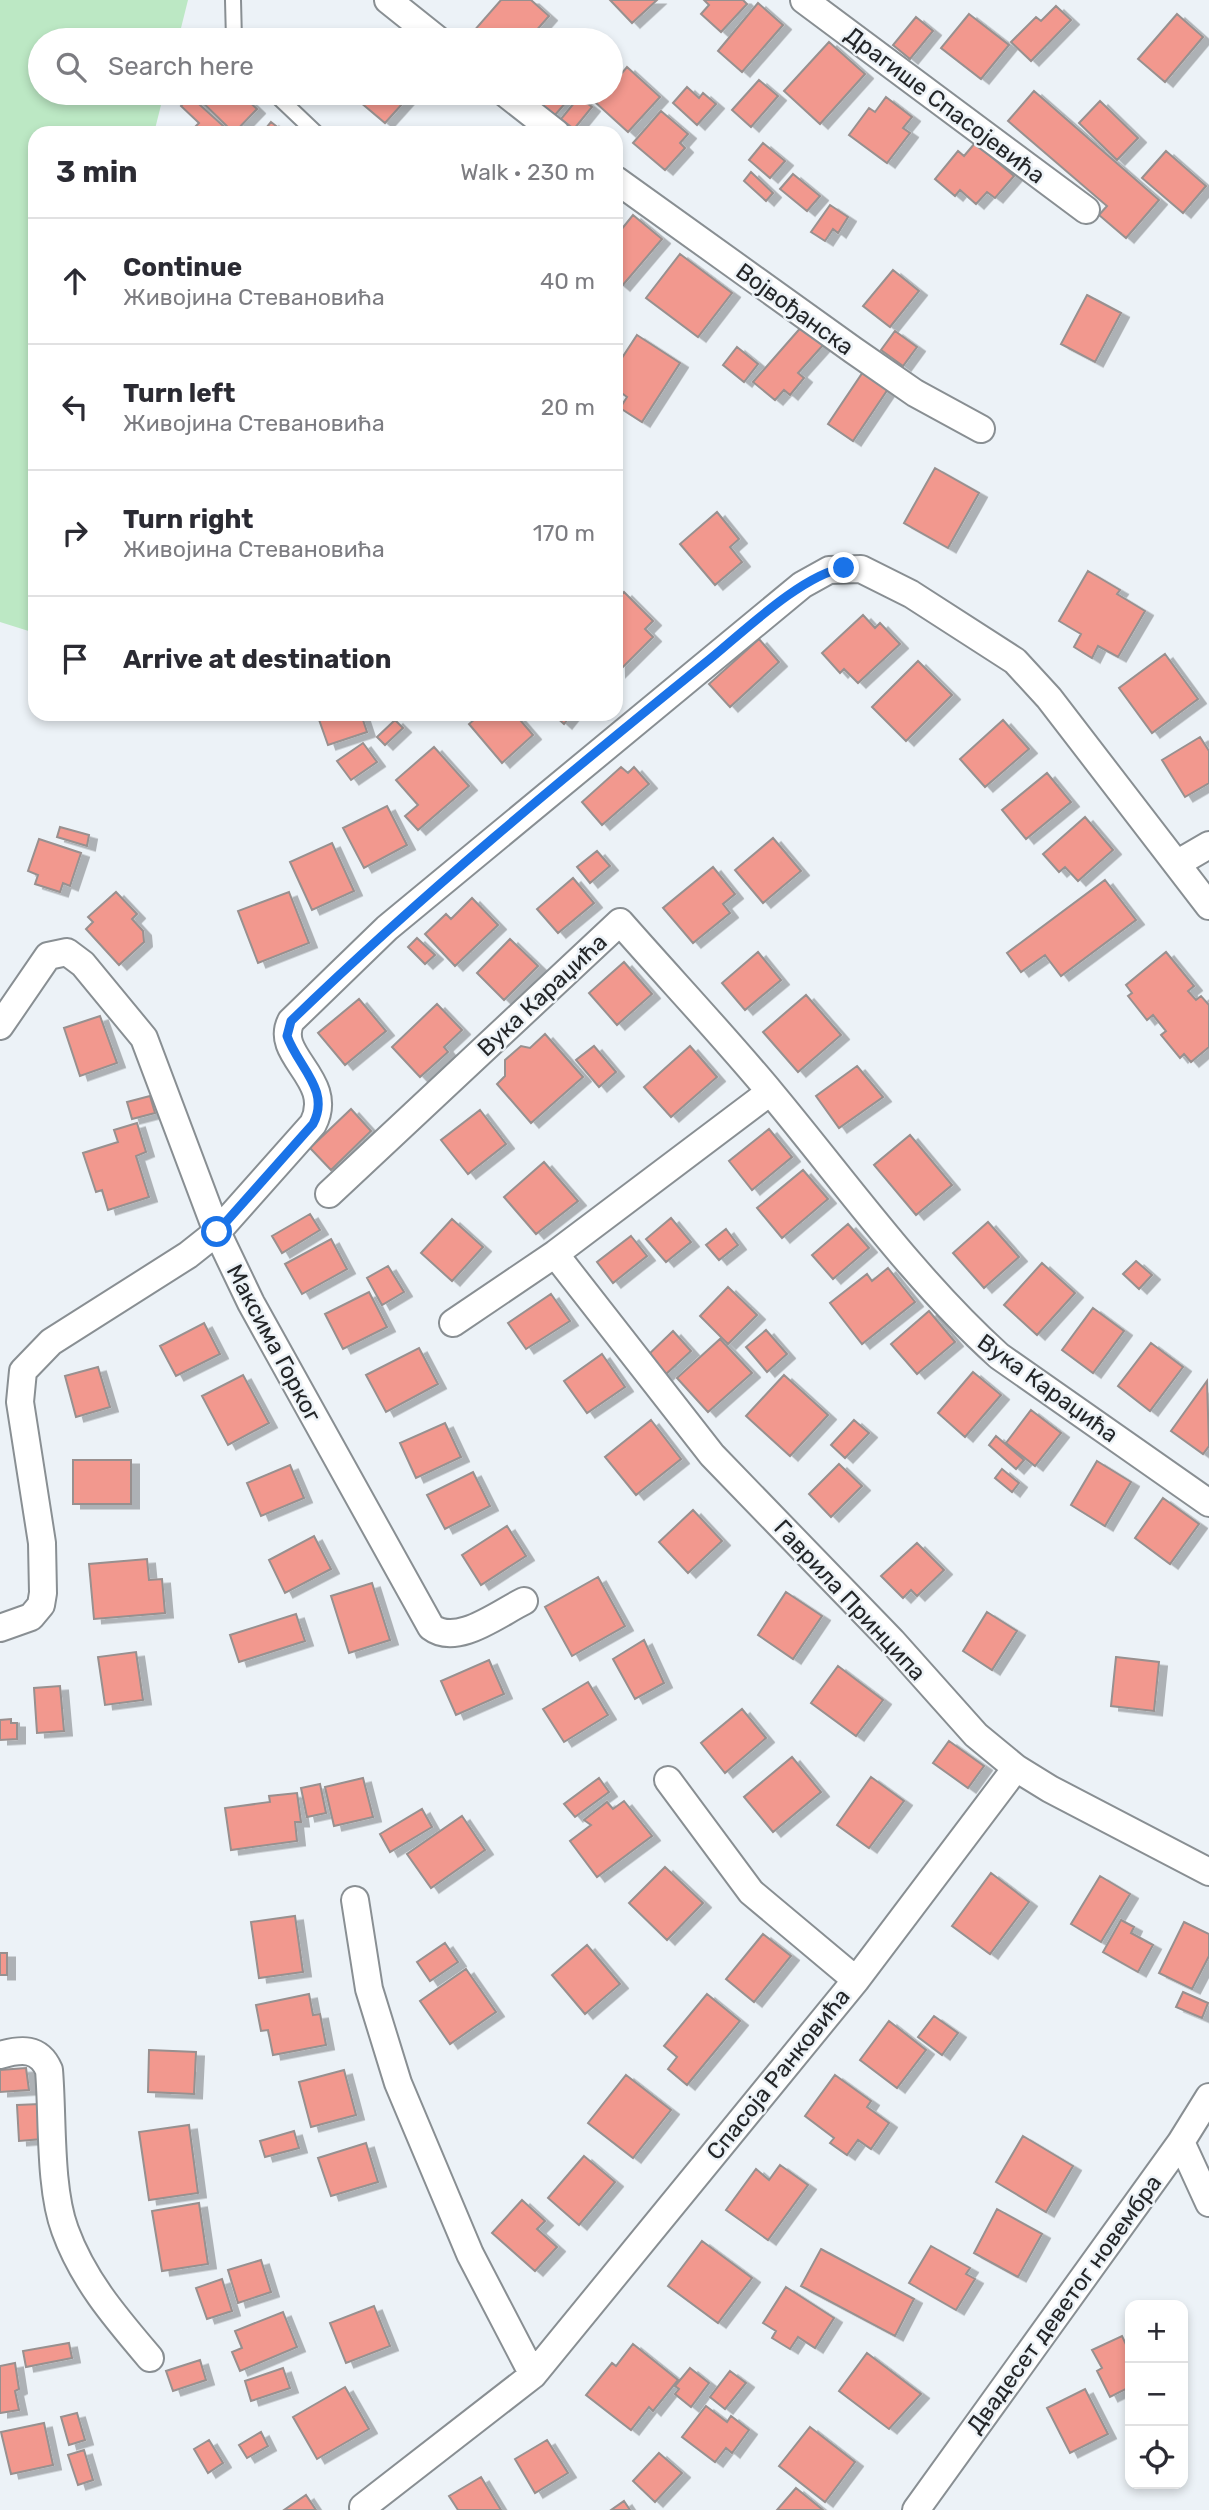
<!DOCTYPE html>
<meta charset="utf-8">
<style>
:root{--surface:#fff;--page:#f2f2f3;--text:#2b2b33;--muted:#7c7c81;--line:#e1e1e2}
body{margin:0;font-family:Rubik,sans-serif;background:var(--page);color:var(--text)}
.controls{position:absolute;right:21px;bottom:21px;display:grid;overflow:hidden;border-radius:14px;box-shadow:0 4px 10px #0003}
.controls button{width:63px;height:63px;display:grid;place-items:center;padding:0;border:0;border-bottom:2px solid var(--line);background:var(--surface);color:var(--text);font:35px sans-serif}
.stop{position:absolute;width:21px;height:21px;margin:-16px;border:5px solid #1a73e8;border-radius:50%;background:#fff}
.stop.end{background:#1a73e8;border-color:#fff;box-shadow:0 2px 7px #0008}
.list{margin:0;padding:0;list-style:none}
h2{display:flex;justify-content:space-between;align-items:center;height:91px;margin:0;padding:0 28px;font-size:30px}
h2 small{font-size:23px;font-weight:400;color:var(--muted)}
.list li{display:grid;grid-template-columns:46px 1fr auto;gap:21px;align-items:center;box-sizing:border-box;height:126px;padding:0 28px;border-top:2px solid var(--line)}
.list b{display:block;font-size:26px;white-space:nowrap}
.list p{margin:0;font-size:23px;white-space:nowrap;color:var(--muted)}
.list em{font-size:23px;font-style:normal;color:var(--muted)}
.icon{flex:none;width:38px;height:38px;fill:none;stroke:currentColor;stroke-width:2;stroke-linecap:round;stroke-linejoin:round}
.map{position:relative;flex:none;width:1209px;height:2510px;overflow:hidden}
.search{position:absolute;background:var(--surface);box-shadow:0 4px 10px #0003;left:28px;top:28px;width:595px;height:77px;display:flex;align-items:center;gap:18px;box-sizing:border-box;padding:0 24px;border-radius:38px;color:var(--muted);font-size:26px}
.panel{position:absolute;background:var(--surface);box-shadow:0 4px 10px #0003;left:28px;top:126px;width:595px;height:595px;border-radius:21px}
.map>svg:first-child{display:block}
.green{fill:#bce8c4}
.building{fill:#f2988e;stroke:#98908f;stroke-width:2;filter:url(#shadow)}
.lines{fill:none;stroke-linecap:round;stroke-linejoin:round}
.service-casing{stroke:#898f93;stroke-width:18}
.minor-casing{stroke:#898f93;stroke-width:30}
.service{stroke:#fff;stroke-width:14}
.minor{stroke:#fff;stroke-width:26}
.route{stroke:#1a73e8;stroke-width:9}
.labels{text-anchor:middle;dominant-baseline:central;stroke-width:5;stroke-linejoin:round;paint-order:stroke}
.street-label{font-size:23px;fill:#242628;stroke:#ecf2f7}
</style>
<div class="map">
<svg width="1209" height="2510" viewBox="0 0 1209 2510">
<defs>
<filter id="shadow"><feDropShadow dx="8" dy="4.5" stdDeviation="0" flood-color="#0004"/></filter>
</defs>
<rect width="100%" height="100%" fill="#ecf2f7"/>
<path class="green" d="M0 0H188L178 40H40V93H164L154 133H35V633L0 622Z"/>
<path class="building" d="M501 0H531L549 16 528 40H481L472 33Z
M610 0H657L632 23Z
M704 0H743L747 4 721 32 701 14 709 5Z
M758 3 783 25 742 72 718 51Z
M1056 6 1071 20 1031 61 1011 42 1036 17 1041 21Z
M969 14 1009 45 981 79 941 48Z
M1177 14 1203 37 1165 82 1138 59Z
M916 17 933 31 910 59 893 45Z
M829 42 865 74 820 124 784 91Z
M627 67 660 97 628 132 596 103 605 93H611V86Z
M759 80 778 96 751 127 732 110Z
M687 87 699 98 703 93 716 104 697 125 673 103Z
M1034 91 1159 200 1126 238 1099 215 1107 206 1008 121Z
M199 93H240L257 109 234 133 196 96Z
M358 93H412L385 123 354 97Z
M528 93H574L555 115Z
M190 96 231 133H200L194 128 199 123 181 106Z
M579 97 592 107 574 129 561 119Z
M886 97 912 117 903 128 910 133 887 163 849 135 869 108 875 112Z
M1100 101 1138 138 1117 160 1079 123Z
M661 111 688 134 680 143 685 148 665 170 633 143Z
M271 122 285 133H262Z
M763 143 785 161 770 178 749 160Z
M975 143 1014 176 995 198 987 192 976 204 960 190 955 196 935 179 958 151 964 156Z
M1166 151 1206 186 1183 213 1142 178Z
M751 172 773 193 766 201 744 181Z
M793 174 820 196 807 211 780 189Z
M830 205 848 217 838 233 833 229 825 241 811 232Z
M633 215 662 239 622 286 616 281V236Z
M680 254 732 293 698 337 646 298Z
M893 270 919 291 890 327 863 306Z
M1087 295 1121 313 1095 362 1061 344Z
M803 325 824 344 798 373 804 378 790 395 784 390 775 400 753 382Z
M895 331 917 347 903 366 881 350Z
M637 335 680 363 642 422 620 408 627 397 616 389V367Z
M737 347 758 364 744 382 723 365Z
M865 369 890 386 853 441 828 424Z
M935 468 979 493 948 548 904 523Z
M717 512 739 539 730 547 742 562 715 585 680 544Z
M1088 571 1120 590 1117 594 1145 611 1118 657 1098 646 1092 658 1074 647 1081 634 1059 621Z
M624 592 653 621 645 629 653 637 618 672 616 600Z
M863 615 875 628 880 623 900 644 858 683 844 669 840 673 822 653Z
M759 639 779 662 730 707 709 684Z
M1165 654 1198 699 1152 733 1119 688Z
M918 661 952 695 906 741 872 707Z
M317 714H361L367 732 328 745Z
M481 714H515L533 735 502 763 469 724Z
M553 714H572L564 724Z
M395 720 403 728 385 745 377 737Z
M1003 720 1029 749 985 787 960 759Z
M1200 737 1209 751V783L1185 797 1162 760Z
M363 743 377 762 351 780 337 761Z
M434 747 469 786 418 830 405 816 418 805 396 780Z
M621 767 628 773 634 767 649 784 602 825 582 802Z
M1047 773 1071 802 1026 839 1002 810Z
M387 806 407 845 364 868 343 828Z
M1085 817 1113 850 1078 881 1065 867 1059 872 1043 854Z
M60 827 89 835 87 846 57 837Z
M773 838 801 871 763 903 735 870Z
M39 839 81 853 70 886 63 883 60 892 35 884 38 875 28 871Z
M332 843 354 891 312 910 290 862Z
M597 851 610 866 590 883 577 867Z
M713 867 735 894 723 904 730 913 693 943 663 908Z
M573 878 594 903 558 933 537 909Z
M1105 880 1136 920 1061 976 1045 955 1021 972 1007 953Z
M116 892 137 914 132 919 143 931 144 942 119 965 86 929 93 922 88 917Z
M289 892 309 943 258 963 238 911Z
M472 898 498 925 455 966 425 934 446 914 451 919Z
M417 938 435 955 425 964 408 947Z
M510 939 538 966 504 1000 477 973Z
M758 952 781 980 745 1010 722 983Z
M1166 952 1194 986 1188 991 1196 1000 1201 996 1209 1005V1047L1191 1062 1184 1054 1180 1058 1161 1035 1166 1031 1153 1015 1147 1020 1128 996 1132 993 1126 985Z
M624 962 652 994 617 1025 589 993Z
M806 995 841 1035 798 1072 763 1032Z
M359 999 386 1031 345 1065 318 1033Z
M437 1004 462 1030 444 1047 448 1052 420 1077 392 1047Z
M100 1016 117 1063 80 1076 64 1028Z
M545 1034 583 1077 531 1123 497 1084 505 1076V1060L521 1046 530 1048Z
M594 1046 616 1072 599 1087 576 1060Z
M690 1046 717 1077 671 1117 644 1087Z
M857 1066 883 1097 839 1128 816 1096Z
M150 1096 155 1113 132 1119 127 1102Z
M351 1109 371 1131 331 1170 310 1148Z
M480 1110 506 1144 468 1174 441 1140Z
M137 1123 146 1152 136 1156 149 1197 108 1210 102 1190 96 1192 83 1153 118 1142 114 1130Z
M769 1129 792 1157 752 1190 729 1161Z
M910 1135 952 1185 916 1215 874 1165Z
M544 1162 578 1201 536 1234 504 1197Z
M803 1170 828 1199 782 1238 757 1208Z
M310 1214 320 1230 282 1253 272 1236Z
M671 1218 691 1242 666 1262 646 1239Z
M452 1219 483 1247 452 1281 421 1253Z
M988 1222 1019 1257 984 1288 953 1253Z
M848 1224 869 1248 833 1279 812 1255Z
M726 1229 738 1245 719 1260 706 1245Z
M631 1236 647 1256 613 1283 597 1262Z
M331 1239 347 1269 302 1294 285 1264Z
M1136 1261 1152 1275 1139 1289 1123 1274Z
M1042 1263 1075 1293 1037 1335 1004 1305Z
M388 1266 404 1292 382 1305 367 1278Z
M888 1268 915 1302 862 1344 830 1303 867 1274 872 1281Z
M728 1287 757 1315 728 1344 700 1316Z
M369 1292 387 1327 343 1349 325 1314Z
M551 1294 570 1321 526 1349 508 1323Z
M1093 1308 1124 1331 1093 1373 1062 1350Z
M929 1311 955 1342 917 1374 891 1344Z
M204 1323 220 1354 176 1376 160 1346Z
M766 1330 787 1354 767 1372 746 1347Z
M673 1331 691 1351 665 1375 647 1356Z
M720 1339 752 1373 708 1412 677 1378Z
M1151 1343 1183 1367 1150 1411 1118 1386Z
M419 1348 438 1384 386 1412 366 1375Z
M602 1354 625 1387 587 1413 564 1381Z
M98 1367 110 1407 76 1417 65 1376Z
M973 1372 1001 1395 965 1437 938 1413Z
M243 1375 269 1423 228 1445 202 1396Z
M784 1375 828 1415 790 1456 746 1416Z
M1207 1381 1209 1446 1203 1454 1171 1431Z
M1031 1410 1061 1433 1035 1466 1006 1443Z
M651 1420 681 1459 636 1495 605 1457Z
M854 1420 869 1433 845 1458 831 1445Z
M445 1423 461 1457 416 1478 400 1443Z
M996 1436 1024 1460 1016 1469 989 1445Z
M73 1460H131V1504H73Z
M1097 1461 1131 1482 1105 1526 1071 1505Z
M839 1464 862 1486 831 1517 809 1494Z
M290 1465 304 1498 261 1516 247 1483Z
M1002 1469 1019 1483 1012 1492 995 1478Z
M473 1472 490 1506 445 1529 427 1495Z
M1163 1498 1199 1524 1170 1564 1135 1538Z
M693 1510 722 1541 688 1573 659 1542Z
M507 1526 526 1556 481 1585 462 1555Z
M314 1536 331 1569 285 1593 269 1560Z
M917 1543 944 1570 917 1596 911 1590 903 1598 881 1576Z
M147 1559 149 1580 162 1579 165 1613 94 1619 89 1564Z
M598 1577 625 1626 572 1656 545 1607Z
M372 1583 390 1640 349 1653 331 1596Z
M786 1592 822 1616 793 1659 758 1635Z
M987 1612 1017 1631 992 1670 963 1651Z
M296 1614 305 1641 239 1662 230 1635Z
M644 1640 664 1683 635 1699 613 1659Z
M136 1652 143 1700 105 1705 98 1657Z
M1116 1657 1159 1662 1154 1711 1111 1706Z
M489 1660 504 1694 456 1715 441 1681Z
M838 1666 883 1700 856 1736 811 1703Z
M588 1682 608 1715 564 1742 543 1709Z
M60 1686 64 1731 37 1733 34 1688Z
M742 1709 766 1738 725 1773 701 1743Z
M11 1719V1723H17V1739L0 1740V1720Z
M949 1741 984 1766 968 1788 933 1763Z
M792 1757 821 1792 773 1832 744 1797Z
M871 1777 904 1801 869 1848 837 1825Z
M363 1778 373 1817 334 1826 325 1787Z
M599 1778 609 1792 575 1817 564 1804Z
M320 1784 326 1813 307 1817 301 1788Z
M297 1793 301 1822H295L297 1841 231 1850 225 1808 270 1802 269 1796Z
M624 1801 652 1836 597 1877 570 1841 591 1825 584 1820 607 1802 613 1809Z
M422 1809 432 1827 390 1852 380 1834Z
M462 1816 485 1850 431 1888 407 1854Z
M665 1867 703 1903 667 1940 629 1903Z
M991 1873 1029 1902 990 1954 952 1926Z
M1100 1876 1130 1894 1101 1942 1071 1924Z
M295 1916 303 1972 259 1978 251 1922Z
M1121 1920 1134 1927 1131 1933 1153 1945 1138 1972 1103 1952Z
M1184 1922 1209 1934V1956L1192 1989 1159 1973Z
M763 1934 791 1956 754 2002 726 1979Z
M445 1943 458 1962 430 1981 417 1962Z
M587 1945 620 1984 585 2014 552 1975Z
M0 1953H7V1975H0Z
M466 1969 496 2012 450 2044 420 2001Z
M1183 1992 1208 2003 1202 2018 1176 2007Z
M309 1994 313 2015 320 2014 326 2045 273 2055 268 2030 261 2031 256 2005Z
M707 1994 740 2021 687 2085 668 2069 677 2057 664 2046Z
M934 2016 958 2033 942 2055 918 2037Z
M889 2021 926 2050 897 2088 860 2060Z
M149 2050 196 2052 194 2094 148 2092Z
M26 2068 29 2090 0 2092V2070Z
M344 2070 356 2115 311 2127 299 2082Z
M626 2075 671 2110 633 2158 588 2123Z
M835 2075 871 2101 867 2107 889 2123 871 2149 858 2140 847 2155 830 2143 834 2138 805 2116Z
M40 2104 42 2139 19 2141 17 2105Z
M189 2125 198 2193 149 2200 139 2132Z
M294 2131 299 2148 265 2157 260 2141Z
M1023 2136 1073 2166 1046 2212 996 2182Z
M366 2143 378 2182 331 2196 318 2158Z
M584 2156 615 2182 579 2225 548 2198Z
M780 2165 808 2185 768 2240 726 2210 756 2169 769 2180Z
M522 2200 545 2221 537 2229 557 2247 535 2271 492 2233Z
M199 2203 208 2264 162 2271 152 2211Z
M997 2209 1042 2234 1018 2277 974 2253Z
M702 2241 752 2278 718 2323 668 2286Z
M931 2246 970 2268 966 2274 975 2279 956 2310 909 2283Z
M821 2249 914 2299 895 2336 801 2286Z
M261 2260 271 2292 238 2303 228 2270Z
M222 2279 232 2311 207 2319 196 2288Z
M786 2287 834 2318 815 2348 798 2337 790 2349 772 2338 776 2331 763 2323Z
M374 2306 390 2346 346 2363 330 2323Z
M283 2312 297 2347 240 2371 232 2352 242 2348 235 2331Z
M1122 2336 1130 2353V2387L1110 2397 1097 2371 1102 2368 1092 2350Z
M69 2343 72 2358 26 2367 23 2351Z
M633 2344 678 2380 653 2411 649 2407 631 2430 586 2395 612 2363 616 2366Z
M867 2353 921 2394 889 2429 839 2391Z
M200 2360 206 2380 173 2391 166 2371Z
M15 2363 19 2389 15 2391 19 2410 0 2413V2366Z
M283 2368 290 2388 251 2401 245 2381Z
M690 2368 709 2383 691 2407 675 2394 679 2389 675 2386Z
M730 2371 746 2383 725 2409 710 2397Z
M345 2387 369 2429 317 2459 293 2417Z
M1085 2389 1108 2434 1070 2453 1047 2408Z
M706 2406 727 2422 731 2416 749 2430 732 2453 726 2448 715 2462 682 2437Z
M77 2413 85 2440 69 2445 61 2417Z
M44 2423 53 2465 11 2474 1 2432Z
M810 2427 855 2462 825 2502 779 2466Z
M261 2432 268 2446 247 2458 239 2445Z
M209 2440 223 2463 208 2473 194 2449Z
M547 2440 568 2473 535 2493 515 2459Z
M84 2450 93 2480 78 2485 68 2455Z
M659 2453 682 2473 655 2502 633 2481Z
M481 2477 501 2510H458L449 2496Z
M796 2488 823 2510H777Z
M306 2495 316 2510H284Z
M624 2501 630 2510H611Z"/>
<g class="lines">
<defs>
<path id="service" d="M233 0 234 40
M274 93 316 133"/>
<path id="minor" d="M388 0 438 40
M804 0 1086 210
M505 93 556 133
M616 180 853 350 915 393 981 429
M1178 863 1209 845
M0 1026 48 956 67 952 83 964 144 1038 217 1232 251 1303 431 1627C457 1647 499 1613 524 1601
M329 1194 620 922C670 979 723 1035 772 1094 846 1183 913 1278 999 1356L1209 1503
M555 1254 712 1455 892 1641 976 1735 1016 1768 1050 1789 1209 1872
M453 1323 555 1254 770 1092
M0 1628 31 1617 41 1605 43 1593 42 1543 20 1402 23 1371 51 1342 188 1255 217 1232 313 1124C336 1079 273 1056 291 1021L387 928 802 585 829 570 861 569 911 594 1015 661 1049 698 1209 906
M668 1780 751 1892 856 1980
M355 1900 369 1989 398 2083 470 2254 533 2375
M0 2055C21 2049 39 2047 49 2070 53 2117 49 2187 65 2230 83 2280 116 2318 150 2358
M1181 2142 1209 2203
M363 2507 533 2375 856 1980 1016 1768
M916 2510 1181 2142 1209 2097"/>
</defs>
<use href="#service" class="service-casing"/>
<use href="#minor" class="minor-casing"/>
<use href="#service" class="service"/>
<use href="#minor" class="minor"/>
</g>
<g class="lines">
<path class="route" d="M217 1232 313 1124C331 1090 298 1067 287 1036L291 1021C422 894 563 778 705 663 739 636 802 574 844 568"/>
</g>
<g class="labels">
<g class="street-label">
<text transform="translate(945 105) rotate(37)">Драгише Спасојевића</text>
<text transform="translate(795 309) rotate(36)">Војвођанска</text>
<text transform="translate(542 995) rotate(-43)">Вука Караџића</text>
<text transform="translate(274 1343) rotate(62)">Максима Горког</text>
<text transform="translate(1048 1388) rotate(36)">Вука Караџића</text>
<text transform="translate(850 1600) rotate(47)">Гаврила Принципа</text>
<text transform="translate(778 2074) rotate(-51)">Спасоја Ранковића</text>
<text transform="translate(1064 2304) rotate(-54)">Двадесет деветог новембра</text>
</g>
</g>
</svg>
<div class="controls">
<button>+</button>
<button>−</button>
<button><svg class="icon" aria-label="locate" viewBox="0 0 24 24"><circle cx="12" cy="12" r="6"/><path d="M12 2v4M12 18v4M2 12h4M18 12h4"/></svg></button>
</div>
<div class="stop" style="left:217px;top:1232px"></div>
<div class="stop end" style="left:844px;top:568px"></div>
<div class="search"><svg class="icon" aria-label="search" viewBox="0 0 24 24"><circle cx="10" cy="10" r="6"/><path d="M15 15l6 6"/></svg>Search here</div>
<section class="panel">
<h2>3 min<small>Walk · 230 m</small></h2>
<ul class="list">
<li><svg class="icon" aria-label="ahead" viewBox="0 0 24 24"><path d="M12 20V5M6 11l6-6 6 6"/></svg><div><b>Continue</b><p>Живојина Стевановића</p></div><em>40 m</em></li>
<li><svg class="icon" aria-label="left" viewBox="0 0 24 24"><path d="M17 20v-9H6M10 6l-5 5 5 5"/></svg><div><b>Turn left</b><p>Живојина Стевановића</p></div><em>20 m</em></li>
<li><svg class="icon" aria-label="right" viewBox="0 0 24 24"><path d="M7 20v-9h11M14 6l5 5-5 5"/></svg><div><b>Turn right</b><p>Живојина Стевановића</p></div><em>170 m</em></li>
<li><svg class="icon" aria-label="arrive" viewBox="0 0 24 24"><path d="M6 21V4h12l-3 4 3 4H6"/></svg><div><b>Arrive at destination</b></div></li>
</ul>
</section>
</div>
